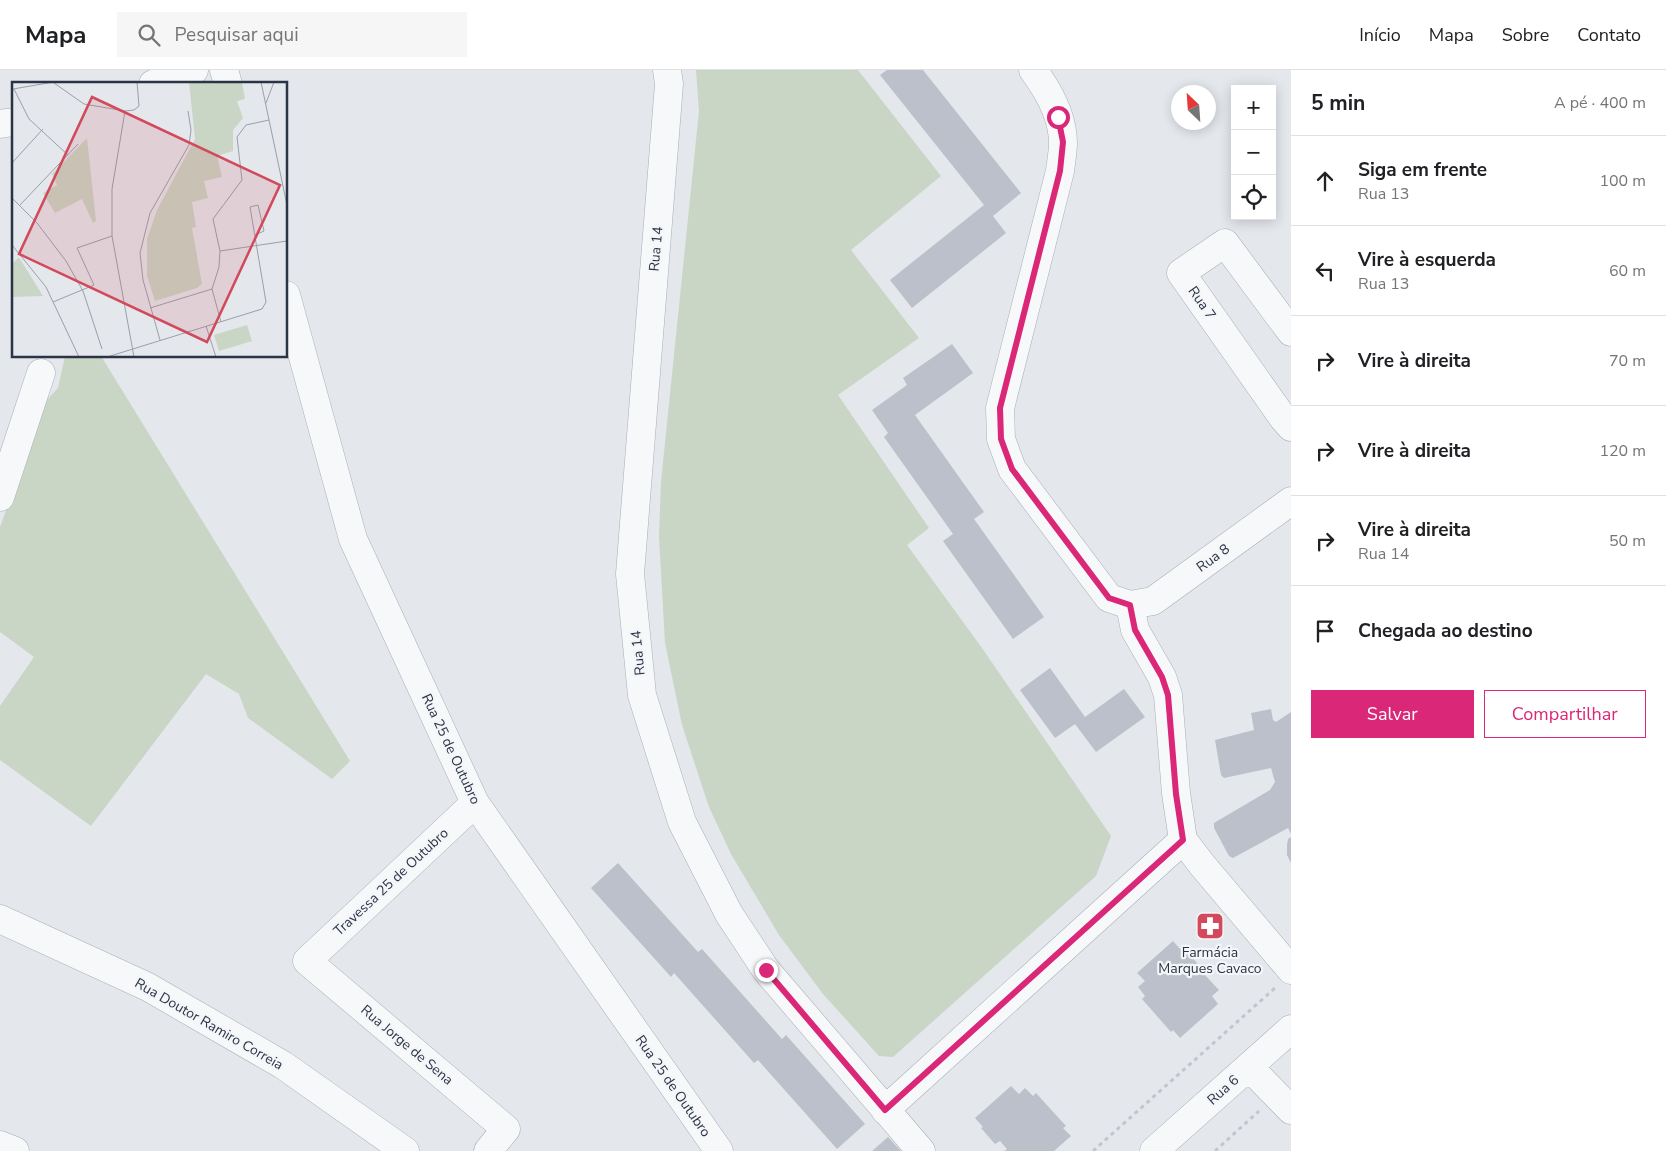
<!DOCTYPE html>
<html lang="pt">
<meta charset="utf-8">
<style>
:root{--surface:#fff;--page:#f6f6f6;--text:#202124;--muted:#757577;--line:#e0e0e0;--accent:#db2777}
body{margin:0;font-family:"Nunito Sans",sans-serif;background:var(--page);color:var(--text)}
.controls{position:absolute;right:15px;top:15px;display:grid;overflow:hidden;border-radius:0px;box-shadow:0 2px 12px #0003}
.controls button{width:45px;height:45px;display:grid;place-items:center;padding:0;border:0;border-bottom:1px solid var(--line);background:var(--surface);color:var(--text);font:25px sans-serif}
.compass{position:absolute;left:1171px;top:15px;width:45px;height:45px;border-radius:50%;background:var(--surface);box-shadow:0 2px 12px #0003;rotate:335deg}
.stop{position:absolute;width:15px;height:15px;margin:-11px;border:4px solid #db2777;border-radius:50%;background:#fff}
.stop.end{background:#db2777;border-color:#fff;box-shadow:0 1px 5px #0008}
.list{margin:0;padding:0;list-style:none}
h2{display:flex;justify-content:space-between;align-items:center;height:65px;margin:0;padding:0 20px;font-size:21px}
h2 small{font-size:16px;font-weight:400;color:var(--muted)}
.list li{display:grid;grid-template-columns:32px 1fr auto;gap:15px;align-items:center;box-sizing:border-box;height:90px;padding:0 20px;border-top:1px solid var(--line)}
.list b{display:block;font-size:19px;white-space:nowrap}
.list p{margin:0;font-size:16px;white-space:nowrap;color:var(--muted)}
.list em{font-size:16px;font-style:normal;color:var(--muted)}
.actions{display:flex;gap:10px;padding:15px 20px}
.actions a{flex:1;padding:11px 0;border:1px solid var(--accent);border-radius:0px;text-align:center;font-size:18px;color:var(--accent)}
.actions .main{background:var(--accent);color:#fff}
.icon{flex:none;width:28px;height:28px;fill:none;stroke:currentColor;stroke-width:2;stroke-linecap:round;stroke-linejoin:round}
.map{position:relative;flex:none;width:1291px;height:1081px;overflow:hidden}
header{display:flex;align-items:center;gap:30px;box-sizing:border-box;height:70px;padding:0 25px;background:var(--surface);border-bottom:1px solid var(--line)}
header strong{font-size:24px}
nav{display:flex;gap:28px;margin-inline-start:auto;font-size:18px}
.search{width:350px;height:45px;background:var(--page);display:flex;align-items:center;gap:12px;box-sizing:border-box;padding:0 18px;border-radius:0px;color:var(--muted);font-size:19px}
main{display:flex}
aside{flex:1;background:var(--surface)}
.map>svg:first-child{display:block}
.grass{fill:#c9d6c5}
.building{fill:#bbc0ca}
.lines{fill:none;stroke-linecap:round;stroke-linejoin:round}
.minor-casing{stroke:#a9aeb7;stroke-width:29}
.path{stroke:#c2c5cb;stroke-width:3;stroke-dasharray:4 4;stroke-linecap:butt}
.minor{stroke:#f7f8fa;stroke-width:28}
.route{stroke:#db2777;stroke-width:6}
.labels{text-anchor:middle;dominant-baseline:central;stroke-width:4.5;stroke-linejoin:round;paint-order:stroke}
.street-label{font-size:14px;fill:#2b3445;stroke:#f4f6f9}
.poi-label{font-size:14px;fill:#2b3445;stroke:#f4f6f9}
.inset-road{fill:none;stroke:#9a9fa9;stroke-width:1}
.view{fill:#d1495b;fill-opacity:0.15;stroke:#d1495b;stroke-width:2.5}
.inset-edge{fill:none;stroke:#2b3445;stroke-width:2.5}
</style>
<header>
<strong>Mapa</strong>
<div class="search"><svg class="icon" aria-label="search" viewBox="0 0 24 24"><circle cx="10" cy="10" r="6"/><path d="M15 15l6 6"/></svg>Pesquisar aqui</div>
<nav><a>Início</a><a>Mapa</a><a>Sobre</a><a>Contato</a></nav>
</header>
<main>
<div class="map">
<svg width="1291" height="1081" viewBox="0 0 1291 1081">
<rect width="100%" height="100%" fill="#e4e7ec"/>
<path class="grass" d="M696 0H858L941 106 851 180 919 268 838 325 929 458 907 475 982 578 1111 766 1096 806 893 987 879 986 823 924 779 865 731 784 709 737 682 655 665 573 659 466 661 412 699 41Z
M65 286H101L350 691 332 709 248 648 239 624 206 604 91 756 0 690V636L34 587 0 562V457L45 332 58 318Z"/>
<path class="building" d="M887 0H923L1021 123 993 146 1006 163 912 238 890 210 984 135 880 5Z
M952 274 973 303 915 345 984 442 974 449 1044 547 1013 569 943 471 953 464 884 367 888 363 872 340 907 315 903 308Z
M1050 598 1085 647 1124 619 1145 647 1096 682 1075 654 1055 668 1020 620Z
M1271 639 1273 650 1276 652 1291 642V764L1288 758 1233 788 1229 786 1214 758V753L1270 720 1275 712 1271 698 1224 708 1221 705 1215 670 1254 660 1251 643Z
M1291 767V793L1287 785V775L1288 769Z
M618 793 698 882 702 879 782 969 786 965 865 1054 837 1079 758 990 754 993 674 903 671 907 591 818Z
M1173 871 1180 879 1182 877 1198 894 1194 898 1201 905 1203 903 1219 920 1212 926 1218 934 1180 968 1173 960 1171 962 1142 929 1145 926 1138 917 1145 911 1137 903Z
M1011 1016 1019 1024 1025 1018 1033 1026 1036 1023 1066 1056 1063 1058 1071 1066 1054 1081H1004L1007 1079 1000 1071 995 1074 981 1058 983 1057 975 1048Z
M888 1067 901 1081H872Z"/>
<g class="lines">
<defs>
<path id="minor" d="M224 0 228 14
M667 0 669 14 630 504 642 625 682 752 729 844 766 900 921 1081
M1033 0C1048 20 1063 47 1063 73 1063 82 1061 92 1060 101L1000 338 1001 369 1012 399 1109 528 1130 535 1153 531 1291 431
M153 14 194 0
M0 54 14 52
M286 225 353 469 475 733 719 1081
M1291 262 1225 173 1181 203 1283 348 1291 357
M0 427 41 303
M1130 535 1135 560 1162 607 1168 625 1176 723 1183 770 1203 796 1291 900
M475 733 307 891 506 1059 488 1081
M0 849 148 917 283 995 405 1081
M1249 997 1291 1040
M885 1040 1183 770
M0 1075 15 1081
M1154 1081 1291 959"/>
</defs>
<use href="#minor" class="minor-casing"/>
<path class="path" d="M1093 1081 1275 918
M1215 1081 1259 1041"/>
<use href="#minor" class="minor"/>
</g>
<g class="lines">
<path class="route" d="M766 900 885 1040 1183 770 1176 724 1168 625 1162 607 1135 560 1130 535 1109 528 1012 399 1001 369 1000 338 1060 101 1063 72 1058 47"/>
</g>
<defs>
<symbol id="pharmacy-square" viewBox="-11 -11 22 22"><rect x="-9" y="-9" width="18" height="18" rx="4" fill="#d1495b" stroke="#f4f6f9"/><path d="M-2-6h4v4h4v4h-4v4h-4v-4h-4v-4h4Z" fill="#fff"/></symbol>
</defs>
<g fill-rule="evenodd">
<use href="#pharmacy-square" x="1194" y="840" width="32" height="32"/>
</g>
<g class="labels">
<g class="street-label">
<text transform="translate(656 179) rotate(-85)">Rua 14</text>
<text transform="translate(1202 233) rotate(55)">Rua 7</text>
<text transform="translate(1213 488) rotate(-36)">Rua 8</text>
<text transform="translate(638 583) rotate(-96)">Rua 14</text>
<text transform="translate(451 679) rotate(65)">Rua 25 de Outubro</text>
<text transform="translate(391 812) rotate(-43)">Travessa 25 de Outubro</text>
<text transform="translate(209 954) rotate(30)">Rua Doutor Ramiro Correia</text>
<text transform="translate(407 975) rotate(40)">Rua Jorge de Sena</text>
<text transform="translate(673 1016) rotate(55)">Rua 25 de Outubro</text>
<text transform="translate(1223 1020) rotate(-42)">Rua 6</text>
</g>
<g class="poi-label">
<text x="1210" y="882">Farmácia<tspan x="1210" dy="16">Marques Cavaco</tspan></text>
</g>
</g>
<g transform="translate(12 12)">
<rect width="275" height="275" fill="#e4e7ec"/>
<path d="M177 0H230L233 17 225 19 231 36 221 48V69L205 74 210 95 192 99 196 116 180 120 184 145 180 146 190 202 185 206 143 219 135 194V157L145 128 183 57ZM75 56 84 139 81 141 70 117 43 131 31 111 45 103 40 92Z" fill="#c9d6c5"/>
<path d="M6 176 8 177 31 214 0 215V182ZM235 243 240 259 207 269 202 253Z" fill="#c9d6c5"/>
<path class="inset-road" d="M249 0 275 123M42 1 72 22 113 29 122 28 127 24 125 0M1 7 42 0M2 7 17 37 56 73M254 21 262 0M113 29 100 107V154L122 275M0 81 31 47M0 116 25 141 54 179 71 209 90 267M8 123 66 62M0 163 34 205 67 275M208 169 201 137 230 98 225 55 234 43 257 38M208 169 207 185 200 207 209 240M208 169 275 159M41 220 82 203 65 166 100 154M138 226 200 207M194 244 204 275M148 258 131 198 128 171 138 131 177 63 179 48 176 29M95 275 250 227 254 220 238 125 246 123 252 149 243 153"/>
<path class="view" d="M80 15 268 103 195 260 7 172Z"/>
<rect width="275" height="275" class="inset-edge"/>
</g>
</svg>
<div class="controls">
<button>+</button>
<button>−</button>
<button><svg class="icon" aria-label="locate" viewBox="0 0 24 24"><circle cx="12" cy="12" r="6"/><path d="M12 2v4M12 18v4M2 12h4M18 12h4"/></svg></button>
</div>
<svg class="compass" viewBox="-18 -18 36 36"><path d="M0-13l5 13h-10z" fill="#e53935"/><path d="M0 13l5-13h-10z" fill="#757577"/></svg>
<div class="stop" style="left:1058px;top:47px"></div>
<div class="stop end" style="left:766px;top:900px"></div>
</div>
<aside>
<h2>5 min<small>A pé · 400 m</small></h2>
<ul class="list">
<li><svg class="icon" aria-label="ahead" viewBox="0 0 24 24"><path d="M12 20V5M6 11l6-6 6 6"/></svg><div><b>Siga em frente</b><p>Rua 13</p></div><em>100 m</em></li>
<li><svg class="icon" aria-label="left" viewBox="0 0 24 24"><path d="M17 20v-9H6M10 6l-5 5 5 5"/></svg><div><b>Vire à esquerda</b><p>Rua 13</p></div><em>60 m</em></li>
<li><svg class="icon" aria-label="right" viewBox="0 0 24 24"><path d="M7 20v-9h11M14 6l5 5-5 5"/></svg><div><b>Vire à direita</b></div><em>70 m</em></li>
<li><svg class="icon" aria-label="right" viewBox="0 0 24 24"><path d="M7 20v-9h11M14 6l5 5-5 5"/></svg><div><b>Vire à direita</b></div><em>120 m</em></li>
<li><svg class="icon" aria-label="right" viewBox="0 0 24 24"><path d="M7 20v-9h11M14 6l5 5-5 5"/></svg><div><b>Vire à direita</b><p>Rua 14</p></div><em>50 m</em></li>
<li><svg class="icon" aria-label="arrive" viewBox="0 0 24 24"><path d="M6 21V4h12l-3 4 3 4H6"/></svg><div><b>Chegada ao destino</b></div></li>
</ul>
<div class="actions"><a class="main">Salvar</a><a>Compartilhar</a></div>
</aside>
</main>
